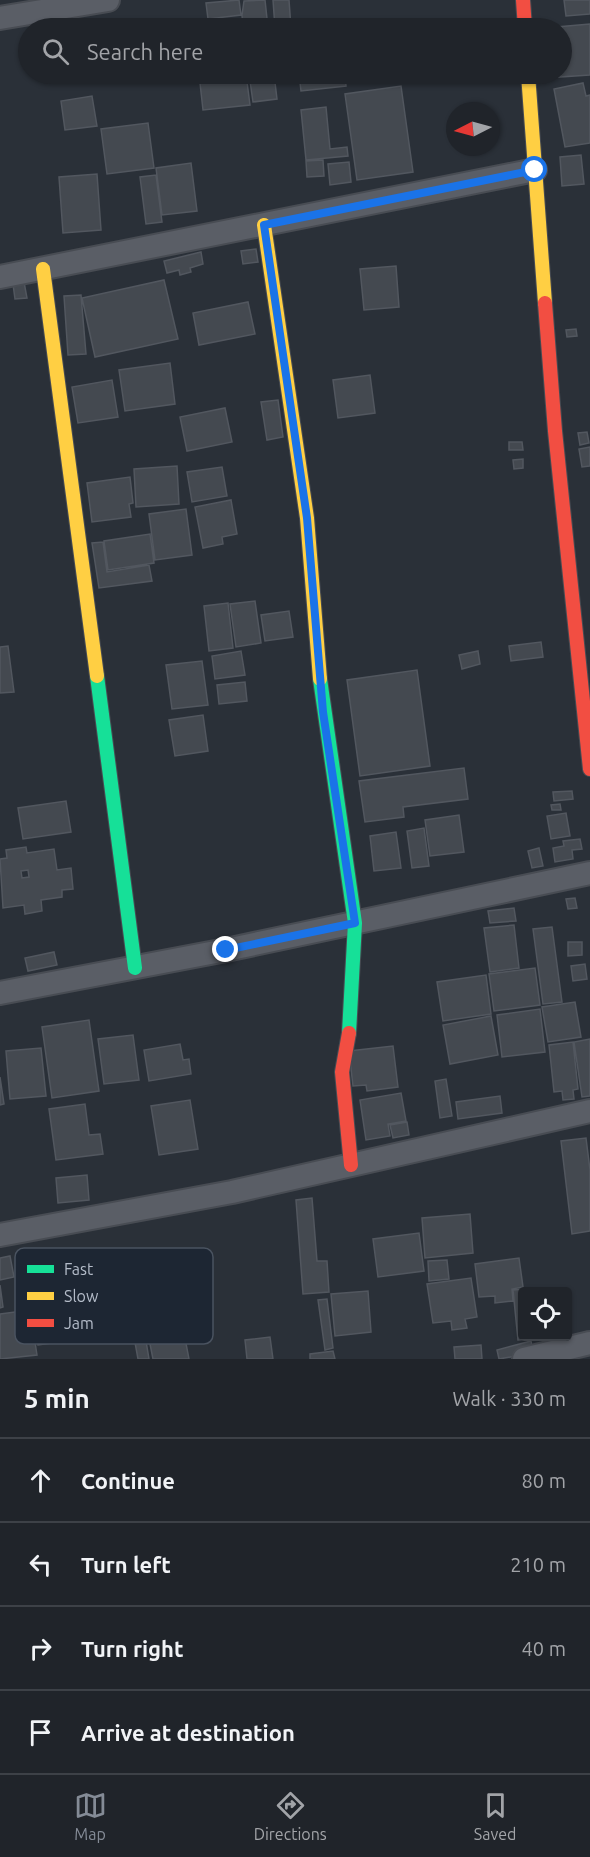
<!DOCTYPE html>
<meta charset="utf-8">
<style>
:root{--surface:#20242a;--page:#282c32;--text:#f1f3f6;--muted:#a2a4a8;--line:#3d4147;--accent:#848b96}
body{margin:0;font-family:Ubuntu,sans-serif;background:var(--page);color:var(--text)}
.controls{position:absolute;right:18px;bottom:18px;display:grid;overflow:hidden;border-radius:6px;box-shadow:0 2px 4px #0004}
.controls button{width:54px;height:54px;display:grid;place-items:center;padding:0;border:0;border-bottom:2px solid var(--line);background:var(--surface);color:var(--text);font:30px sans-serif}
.compass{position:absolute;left:446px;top:102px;width:54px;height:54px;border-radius:50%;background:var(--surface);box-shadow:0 2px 4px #0004;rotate:264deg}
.stop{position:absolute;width:18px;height:18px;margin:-14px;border:4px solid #1a73e8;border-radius:50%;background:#fff}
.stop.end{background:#1a73e8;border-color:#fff;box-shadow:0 2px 6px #0008}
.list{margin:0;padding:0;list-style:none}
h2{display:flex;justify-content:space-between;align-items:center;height:78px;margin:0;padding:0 24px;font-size:26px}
h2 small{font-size:20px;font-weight:400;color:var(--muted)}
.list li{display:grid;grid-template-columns:39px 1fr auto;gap:18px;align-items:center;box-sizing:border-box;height:84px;padding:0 24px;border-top:2px solid var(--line)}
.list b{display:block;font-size:22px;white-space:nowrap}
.list em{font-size:20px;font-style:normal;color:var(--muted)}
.icon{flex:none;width:33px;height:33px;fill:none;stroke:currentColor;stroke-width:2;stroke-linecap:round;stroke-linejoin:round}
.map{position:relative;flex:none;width:590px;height:1359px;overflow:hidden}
.search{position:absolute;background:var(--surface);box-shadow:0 2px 4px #0004;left:18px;right:18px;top:18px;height:66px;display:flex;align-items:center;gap:15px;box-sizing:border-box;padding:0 21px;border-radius:33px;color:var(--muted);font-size:22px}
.sheet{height:414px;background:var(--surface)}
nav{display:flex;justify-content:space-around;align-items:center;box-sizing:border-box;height:84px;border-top:2px solid var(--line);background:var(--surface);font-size:16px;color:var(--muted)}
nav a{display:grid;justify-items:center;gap:3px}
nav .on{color:var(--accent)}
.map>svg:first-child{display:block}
.building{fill:#444950;stroke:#52575f;stroke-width:1.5;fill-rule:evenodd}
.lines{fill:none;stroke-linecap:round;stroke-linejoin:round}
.street-casing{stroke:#484c53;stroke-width:26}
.fast-casing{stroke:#484c53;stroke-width:16}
.slow-casing{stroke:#484c53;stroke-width:16}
.jam-casing{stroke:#484c53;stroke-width:16}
.street{stroke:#5a5e66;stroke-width:22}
.fast{stroke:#16e098;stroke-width:14}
.slow{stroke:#ffcf43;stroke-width:14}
.jam{stroke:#f24e42;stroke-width:14}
.route{stroke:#1a73e8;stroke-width:8}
.key{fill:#1d2633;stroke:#4a5360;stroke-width:1.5}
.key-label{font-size:16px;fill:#b4bcc9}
</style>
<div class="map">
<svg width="590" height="1359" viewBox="0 0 590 1359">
<rect width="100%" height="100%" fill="#2a3038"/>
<path class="building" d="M239 0 241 15 208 19 206 3Z
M265 0 268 28H243L242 15 244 1Z
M273 0H289L291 28H275Z
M564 0H590V14L566 16Z
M590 24V75L559 77 562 74V28L556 27Z
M199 74H246L250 105 203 110Z
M249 74H274L277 99 253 102Z
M279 74H295L296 82 280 83Z
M299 74H345L346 86 301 91Z
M583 83 586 96 590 95V143L565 147 554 89Z
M401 86 413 172 357 180 345 94Z
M92 96 97 126 65 130 61 101Z
M326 107 330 149 347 147 348 156 306 160 301 110Z
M148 123 154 168 107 174 101 129Z
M581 155 584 184 562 186 560 157Z
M323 160 324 176 307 177 306 161Z
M349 162 351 182 330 185 328 164Z
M191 163 197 211 162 215 156 168Z
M97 174 101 230 63 233 59 177Z
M156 175 162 222 146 224 140 177Z
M256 249 258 262 243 264 241 251Z
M201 252 203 264 190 268 191 272 180 275 179 270 167 273 164 261Z
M396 266 399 307 364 310 360 269Z
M164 280 178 339 95 357 82 298Z
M24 282 27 298 15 299 13 284Z
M81 295 86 354 68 355 64 296Z
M248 302 255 334 199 345 193 313Z
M576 329 577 336 567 337 566 330Z
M170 363 175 404 125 411 119 370Z
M370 375 375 413 338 418 333 380Z
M112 380 118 417 78 423 72 387Z
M278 400 283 437 267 440 261 402Z
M225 408 232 442 187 451 180 417Z
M587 432 589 443 580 445 578 433Z
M509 442H522L523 450H509Z
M590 447V466L582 467 579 449Z
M523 459V468L514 469 513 460Z
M177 466 179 504 136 507 134 469Z
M222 467 227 496 192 502 187 472Z
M130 477 133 503 129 504 131 517 92 522 87 483Z
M231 500 237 534 222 537 223 544 203 548 195 507Z
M186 509 192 555 155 560 149 514Z
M150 534 154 563 108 570 104 541Z
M103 542 107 572 149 565 152 581 99 588 92 543Z
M255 601 261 643 236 647 230 604Z
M228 603 233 648 209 651 204 606Z
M289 611 293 637 265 641 261 615Z
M541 642 543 657 511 661 509 646Z
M8 646 14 692 0 693V647Z
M241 651 245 675 215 679 212 656Z
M478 651 480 664 462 669 459 655Z
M202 661 208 705 172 709 166 665Z
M417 670 430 766 360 776 347 680Z
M245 682 247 701 219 704 217 685Z
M203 715 208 751 175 756 169 720Z
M464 768 468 799 403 807 404 817 365 822 359 781Z
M572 791 573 799 554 801 553 792Z
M66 801 71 832 23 839 18 808Z
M560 804 561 810H552L551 805Z
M566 813 570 836 551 839 547 816Z
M459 815 464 852 430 856 425 820Z
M424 828 429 866 412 868 407 831Z
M396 832 401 868 374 871 370 836Z
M580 839 582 849 572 850 573 859 555 862 553 848 564 846 563 841Z
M26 847 27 853 54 849 57 870 71 868 73 889 62 890V897L41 900 42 911 25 914 24 905 3 908 0 859 7 858 6 850ZM28 870 29 877 22 878 21 871Z
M539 848 543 866 532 868 528 851Z
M575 898 577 908 568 909 566 899Z
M514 908 516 921 490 923 488 911Z
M514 925 519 968 490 972 484 928Z
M552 927 562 1002 543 1004 533 929Z
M568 942H582V955L568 956Z
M54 952 57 965 28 971 25 958Z
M585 964 587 979 573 981 571 966Z
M535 968 540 1005 494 1011 489 974Z
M486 975 491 1014 443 1021 437 982Z
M575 1002 581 1037 548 1042 542 1007Z
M540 1009 545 1052 502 1057 497 1015Z
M491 1016 498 1055 450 1064 443 1025Z
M89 1020 99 1091 52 1098 42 1027Z
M133 1035 139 1080 104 1084 98 1039Z
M590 1039V1096L582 1097 574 1042Z
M573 1042 578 1089 573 1090 574 1099 563 1100 562 1091 554 1092 549 1045Z
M180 1044 183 1060 189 1059 191 1074 149 1081 144 1050Z
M393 1046 398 1087 367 1091 366 1085 353 1086 349 1051Z
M41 1048 46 1096 10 1099 6 1051Z
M0 1077 4 1104 0 1105Z
M446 1079 452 1116 440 1118 435 1081Z
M401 1093 406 1121 388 1124 390 1136 366 1140 360 1100Z
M500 1096 502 1113 458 1119 456 1102Z
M190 1100 198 1149 159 1155 151 1106Z
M85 1104 89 1135 100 1134 103 1154 56 1160 49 1109Z
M407 1122 409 1135 393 1138 390 1125Z
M586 1138 590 1170V1231L572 1234 561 1141Z
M87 1175 89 1200 58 1203 56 1178Z
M312 1198 317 1261H327L329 1292 303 1294 296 1200Z
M470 1214 473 1253 425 1258 422 1218Z
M419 1233 424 1271 378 1277 373 1239Z
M10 1256 14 1277 0 1280V1258Z
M519 1258 523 1287 512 1289 513 1301 495 1303V1296L479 1297 475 1264Z
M447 1260 449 1279 429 1281 428 1261Z
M64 1277 73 1340 38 1345 30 1282Z
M471 1278 477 1317 465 1319 467 1328 452 1330 451 1321 433 1323 427 1284Z
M0 1285 3 1307 0 1308Z
M526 1289V1292H522V1336H530V1339L518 1340 513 1290Z
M368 1291 371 1332 335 1336 331 1294Z
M327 1299 333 1348 325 1350 318 1300Z
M30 1310 37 1355 0 1359V1314Z
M183 1328 189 1359H153L148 1334Z
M145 1335 149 1359H138L134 1337Z
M270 1337 273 1359H247L245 1340Z
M531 1341 533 1353 499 1359 497 1350Z
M481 1345 482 1359H455L454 1347Z
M333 1351 335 1359H310V1354Z"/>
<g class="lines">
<defs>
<path id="street" d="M0 18 108 0
M0 277 535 170
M0 993 226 950 590 873
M0 1235 232 1192 590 1111
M524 1359 590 1343"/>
<path id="fast" d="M97 676 135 968
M320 679 355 923 349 1033"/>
<path id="slow" d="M528 74 545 303
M264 225 307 518 320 679
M43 269 97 676"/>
<path id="jam" d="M523 0 525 28
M545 303 555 431 590 769
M349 1033 342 1072 351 1165"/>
</defs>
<use href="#street" class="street-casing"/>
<use href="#fast" class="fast-casing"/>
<use href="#slow" class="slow-casing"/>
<use href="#jam" class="jam-casing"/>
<use href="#street" class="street"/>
<use href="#fast" class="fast"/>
<use href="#slow" class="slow"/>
<use href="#jam" class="jam"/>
</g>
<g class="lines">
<path class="route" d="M226 950 355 923 323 712 307 518 264 225 535 170"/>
</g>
<rect x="15" y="1248" width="198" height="96" rx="9" class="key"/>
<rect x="27" y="1265" width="27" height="8" fill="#16e098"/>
<rect x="27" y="1292" width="27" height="8" fill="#ffcf43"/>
<rect x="27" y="1319" width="27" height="8" fill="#f24e42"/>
<g class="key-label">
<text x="64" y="1275">Fast</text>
<text x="64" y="1302">Slow</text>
<text x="64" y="1329">Jam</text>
</g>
</svg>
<div class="controls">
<button><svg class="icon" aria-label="locate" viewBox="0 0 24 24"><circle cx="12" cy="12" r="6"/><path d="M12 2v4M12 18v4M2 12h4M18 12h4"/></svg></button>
</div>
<svg class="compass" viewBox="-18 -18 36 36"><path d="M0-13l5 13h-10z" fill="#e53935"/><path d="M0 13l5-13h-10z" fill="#a2a4a8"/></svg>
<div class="stop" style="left:535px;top:170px"></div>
<div class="stop end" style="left:226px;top:950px"></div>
<div class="search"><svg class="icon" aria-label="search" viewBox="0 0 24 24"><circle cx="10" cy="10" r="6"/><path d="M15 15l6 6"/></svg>Search here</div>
</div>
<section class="sheet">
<h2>5 min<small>Walk · 330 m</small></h2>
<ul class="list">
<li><svg class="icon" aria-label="ahead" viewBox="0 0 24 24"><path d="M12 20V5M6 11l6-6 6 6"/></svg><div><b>Continue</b></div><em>80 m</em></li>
<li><svg class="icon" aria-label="left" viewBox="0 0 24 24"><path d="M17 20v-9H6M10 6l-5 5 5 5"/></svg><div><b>Turn left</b></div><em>210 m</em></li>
<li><svg class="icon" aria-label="right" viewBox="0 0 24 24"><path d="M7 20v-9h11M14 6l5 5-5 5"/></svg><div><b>Turn right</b></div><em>40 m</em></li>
<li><svg class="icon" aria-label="arrive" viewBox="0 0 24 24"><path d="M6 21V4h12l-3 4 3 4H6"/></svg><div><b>Arrive at destination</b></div></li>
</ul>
</section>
<nav>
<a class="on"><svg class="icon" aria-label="map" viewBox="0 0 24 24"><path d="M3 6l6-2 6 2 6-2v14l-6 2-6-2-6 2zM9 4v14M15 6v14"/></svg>Map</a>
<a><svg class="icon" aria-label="directions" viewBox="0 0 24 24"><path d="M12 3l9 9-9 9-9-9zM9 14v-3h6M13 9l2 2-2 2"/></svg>Directions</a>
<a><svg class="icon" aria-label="saved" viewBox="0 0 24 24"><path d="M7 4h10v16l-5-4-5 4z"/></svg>Saved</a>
</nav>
